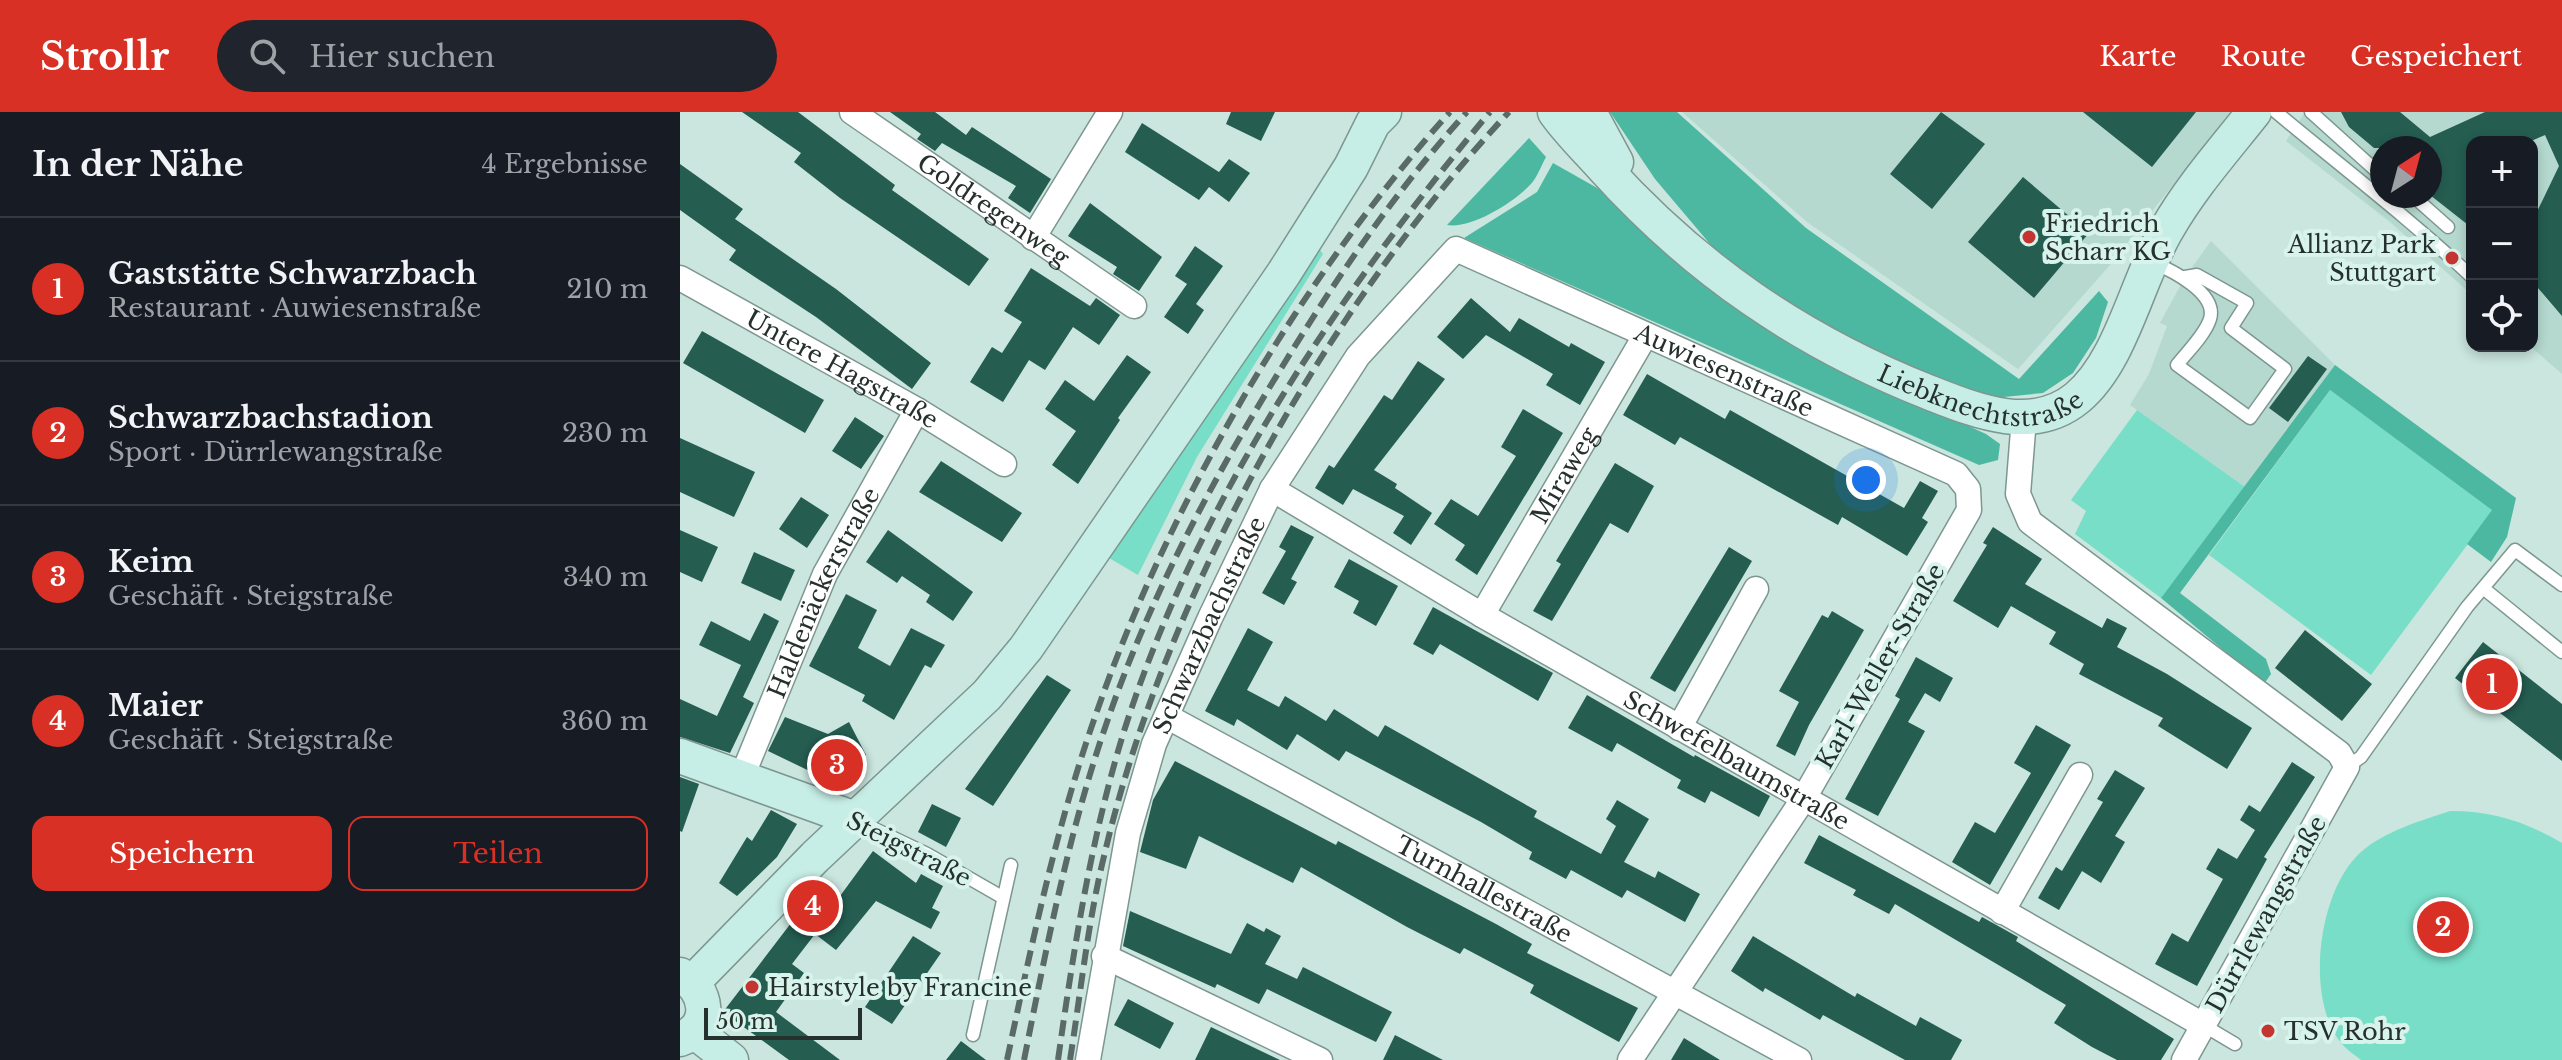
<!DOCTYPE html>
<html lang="de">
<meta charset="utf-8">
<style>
:root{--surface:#171b24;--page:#20242c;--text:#f1f3f6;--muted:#9ea1a6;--line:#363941;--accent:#d93025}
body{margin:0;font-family:"Libre Baskerville",serif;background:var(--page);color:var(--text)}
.controls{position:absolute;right:24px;top:24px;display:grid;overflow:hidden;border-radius:16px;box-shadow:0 4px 12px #0003}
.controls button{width:72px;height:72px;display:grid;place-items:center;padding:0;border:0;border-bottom:2px solid var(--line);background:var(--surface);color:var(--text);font:40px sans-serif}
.compass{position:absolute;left:1690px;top:24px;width:72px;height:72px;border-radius:50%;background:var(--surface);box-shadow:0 4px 12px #0003;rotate:36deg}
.scale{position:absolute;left:24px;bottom:20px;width:158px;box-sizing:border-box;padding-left:8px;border:4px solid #26312e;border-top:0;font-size:22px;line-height:28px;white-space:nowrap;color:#26312e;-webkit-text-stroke:6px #d7f3eb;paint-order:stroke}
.you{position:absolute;left:1186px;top:368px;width:28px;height:28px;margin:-20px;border:6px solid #fff;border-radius:50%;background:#1a73e8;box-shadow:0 0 0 12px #1a73e833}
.badge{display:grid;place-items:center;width:52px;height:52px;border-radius:50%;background:var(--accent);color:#fff;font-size:26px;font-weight:700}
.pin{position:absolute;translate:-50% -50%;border:4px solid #fff;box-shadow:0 2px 8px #0006}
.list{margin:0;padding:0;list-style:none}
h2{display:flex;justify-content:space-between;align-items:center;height:104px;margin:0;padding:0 32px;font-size:34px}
h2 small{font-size:26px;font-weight:400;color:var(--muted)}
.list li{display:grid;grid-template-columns:52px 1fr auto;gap:24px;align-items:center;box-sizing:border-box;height:144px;padding:0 32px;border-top:2px solid var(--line)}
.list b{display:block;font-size:30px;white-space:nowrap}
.list p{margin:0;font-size:26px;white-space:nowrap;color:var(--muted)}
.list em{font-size:26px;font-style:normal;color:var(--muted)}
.actions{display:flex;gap:16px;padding:24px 32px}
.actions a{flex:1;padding:18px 0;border:2px solid var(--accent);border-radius:16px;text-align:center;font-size:28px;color:var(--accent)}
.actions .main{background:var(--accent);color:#fff}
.icon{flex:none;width:44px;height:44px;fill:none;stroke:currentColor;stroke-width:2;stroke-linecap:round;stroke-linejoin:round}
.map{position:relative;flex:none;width:1882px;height:948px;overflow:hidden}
header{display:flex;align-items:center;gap:48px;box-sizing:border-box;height:112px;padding:0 40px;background:var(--accent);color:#fff}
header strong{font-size:38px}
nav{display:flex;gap:44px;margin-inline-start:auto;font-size:28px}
.search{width:560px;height:72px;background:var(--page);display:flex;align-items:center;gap:20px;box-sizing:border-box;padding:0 28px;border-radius:44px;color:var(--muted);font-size:30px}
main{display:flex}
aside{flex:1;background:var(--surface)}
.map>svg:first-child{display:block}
.built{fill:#b5d9cf;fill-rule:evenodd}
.green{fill:#78dec7}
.forest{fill:#4db8a1}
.building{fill:#255d51}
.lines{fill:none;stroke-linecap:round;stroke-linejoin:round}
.lane-casing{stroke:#7d9790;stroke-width:15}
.street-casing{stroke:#7d9790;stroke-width:27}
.secondary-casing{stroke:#7d9790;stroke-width:37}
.lane{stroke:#fff;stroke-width:12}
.street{stroke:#fff;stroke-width:24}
.secondary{stroke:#c7eee6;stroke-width:34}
.rail{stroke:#5a6a66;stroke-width:6;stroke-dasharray:16 8;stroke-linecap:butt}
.poi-dot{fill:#c43531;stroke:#d7f3eb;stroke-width:3}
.labels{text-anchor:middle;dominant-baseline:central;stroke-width:8;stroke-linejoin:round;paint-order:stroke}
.street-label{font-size:24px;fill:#26312e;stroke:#d7f3eb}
.poi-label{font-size:24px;fill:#26312e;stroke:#d7f3eb;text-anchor:start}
</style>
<header>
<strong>Strollr</strong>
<div class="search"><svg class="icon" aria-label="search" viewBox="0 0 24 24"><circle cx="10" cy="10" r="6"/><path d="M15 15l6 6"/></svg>Hier suchen</div>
<nav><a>Karte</a><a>Route</a><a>Gespeichert</a></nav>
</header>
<main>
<aside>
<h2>In der Nähe<small>4 Ergebnisse</small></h2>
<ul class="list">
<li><span class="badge">1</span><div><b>Gaststätte Schwarzbach</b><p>Restaurant · Auwiesenstraße</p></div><em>210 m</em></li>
<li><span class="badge">2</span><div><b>Schwarzbachstadion</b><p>Sport · Dürrlewangstraße</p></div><em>230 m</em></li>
<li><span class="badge">3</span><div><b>Keim</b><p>Geschäft · Steigstraße</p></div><em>340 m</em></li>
<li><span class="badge">4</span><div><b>Maier</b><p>Geschäft · Steigstraße</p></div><em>360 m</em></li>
</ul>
<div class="actions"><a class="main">Speichern</a><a>Teilen</a></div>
</aside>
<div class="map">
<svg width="1882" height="948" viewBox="0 0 1882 948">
<rect width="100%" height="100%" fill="#cae6de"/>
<path class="built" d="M1002 0H1550L1430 153 1338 257 1127 110Z
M1625 0H1882V262L1850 234 1852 30H1792V183L1710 110 1606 29ZM1702 36H1750V84H1702Z
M1531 129 1655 253 1565 375 1450 293 1469 262 1487 214 1480 211 1505 165Z"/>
<path class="green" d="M638 135 643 142 517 345 458 463 424 443Z
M1650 278 1813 398 1691 563 1529 443Z
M1457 298 1565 375 1481 486 1395 422 1406 399 1391 388Z
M1770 699C1813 699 1844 709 1882 731V948H1681C1675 943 1667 938 1662 932 1624 887 1638 778 1681 740 1705 719 1740 709 1770 699Z"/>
<path class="forest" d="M930 0H997L1126 116 1339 267 1419 179 1428 190 1416 226 1393 261 1363 281 1314 286 1222 259 1052 158 975 67Z
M849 26 866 45C861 54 857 66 850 73 833 91 791 117 767 113Z
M873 51 919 77 1090 218 1148 250 1306 322 1320 332 1318 348 1299 353 784 126 857 80Z
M1655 253 1836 386 1827 425 1811 450 1787 432 1812 398 1650 278 1500 481 1586 547 1591 562 1584 572 1481 486Z"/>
<path class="building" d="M62 0H118L215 73 212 78 309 147 289 174 160 86 114 50 121 41Z
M210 0H255L286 23 292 15 371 67 350 101 328 86 336 74 262 31 255 39 237 27 241 22Z
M551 0H595L581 29 546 12Z
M1261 0 1305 32 1252 97 1210 62Z
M1403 0H1516L1472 55Z
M1661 0H1720L1750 25 1805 0H1882V204L1852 169V110L1879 54 1865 23 1849 30H1792V116L1750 83V36H1694L1669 15Z
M462 11 539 60 549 47 570 61 549 90 529 75 519 88 445 40Z
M0 52 63 97 55 107 156 177 251 251 232 277 136 205 49 148 56 138 0 98Z
M1343 65 1409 121 1354 186 1288 130Z
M410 91 482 145 459 179 433 162 437 155 388 124Z
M515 134 543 154 516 192 524 198 508 222 484 205 507 172 495 164Z
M351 156 410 194 416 186 440 203 419 233 393 215 365 258 349 248 323 290 290 270 312 235 322 241 342 210 324 199Z
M791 186 830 220 839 206 889 235 891 231 925 250 900 293 866 273 873 262 806 223 783 247 757 225Z
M22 219 144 288 125 321 3 251Z
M447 243 471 260 438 306 440 308 398 372 372 353 396 319 365 297 385 268 414 289Z
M1628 244 1647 257 1608 310 1589 296Z
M738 249 765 267 694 358 717 372 715 376 752 401 731 433 713 421 724 404 673 377 663 393 635 376 649 353 654 356 704 283 712 288Z
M967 262 1045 307 1050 298 1224 396 1240 369 1258 379 1242 406 1248 410 1227 444 1162 405 1158 413 1000 325 995 333 943 303Z
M843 297 883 321 797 463 775 448 785 433 754 412 771 387 798 404 836 344 821 335Z
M175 305 204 324 181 357 152 339Z
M0 326 75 360 54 405 0 380Z
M261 349 342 401 322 430 239 380Z
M935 351 974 374 948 421 930 411 872 509 853 499 881 452 876 449Z
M121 385 149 403 127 436 99 417Z
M611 413 634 425 611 467 617 470 604 493 582 481 606 439 599 435Z
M1313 415 1362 447 1345 472 1422 516 1427 506 1447 516 1437 535 1487 562 1572 616 1547 657 1478 614 1483 606 1399 562 1404 552 1369 532 1376 520 1331 494 1318 516 1273 489 1307 433 1303 431Z
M0 418 38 435 22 470 0 460Z
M208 418 293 480 273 509 246 490 250 483 222 464 217 471 186 450Z
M1049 435 1072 449 995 580 970 566Z
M74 440 115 458 101 489 61 471Z
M669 447 718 474 696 514 673 501 679 489 654 475Z
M166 482 197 498 178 536 210 554 231 516 265 533 251 556 245 553 214 608 182 589 185 583 129 554Z
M753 495 873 561 858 589 760 532 753 543 733 532Z
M1152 499 1184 518 1129 613 1115 644 1096 634 1119 590 1099 579 1142 503 1148 506Z
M84 501 99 509 63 585 74 591 50 641 0 625V587L37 604 61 553 19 533 31 509 70 529Z
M568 516 593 530 567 578 599 595 605 584 646 609 654 597 698 625 705 613 857 699 854 705 921 742 936 714 926 707 937 688 969 707 944 750 975 766 978 759 1020 782 1005 810 947 778 942 786 891 758 886 767 849 747 852 740 801 710 666 639 659 649 617 622 607 638 557 607 554 614 525 599Z
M1625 518 1692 572 1662 609 1595 556Z
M1803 530 1882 592V649L1775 566Z
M1236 545 1273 566 1260 590 1245 581 1228 610 1245 619 1198 704 1165 687 1220 587 1215 584Z
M367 563 391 578 313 694 285 677Z
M907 583 1014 645 1015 643 1090 684 1079 705 1031 679 1025 691 997 676 1001 668 937 631 932 640 888 616Z
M105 605 148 622 169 610 186 643 142 665 88 639Z
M1356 613 1391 633 1310 773 1272 750 1295 710 1315 721 1351 661 1334 651Z
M495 649 656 733 658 729 816 812 852 832 847 841 958 896 939 930 850 881 854 873 784 836 780 842 727 815 621 755 613 771 519 724 506 757 460 740 473 688Z
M1612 650 1635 665 1584 745 1587 747 1517 874 1475 852 1492 821 1508 830 1543 767 1526 757 1538 736 1557 747 1575 718 1560 708 1569 693 1580 700Z
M1435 658 1465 676 1435 724 1445 730 1421 771 1402 759 1379 798 1358 786 1376 755 1382 759 1423 690 1417 687Z
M0 665 19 672 2 720 0 719Z
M252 692 281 706 266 735 238 720Z
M91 698 117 712 97 745 57 784 39 771 67 725 72 729Z
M1139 723 1299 810 1302 805 1338 825 1336 829 1494 927 1481 948H1437L1412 935 1374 911 1386 893 1215 792 1209 802 1173 783 1176 778 1124 751Z
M193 739 236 771 241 762 263 774 252 796 260 800 251 817 196 789 156 838 135 822 112 852 124 861 96 900 160 948H109L43 900 134 781 152 795Z
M450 799 551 842 567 811 584 820 586 816 601 824 585 852 617 867 623 855 712 900 696 930 587 877 579 892 537 872 535 876 443 834Z
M233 824 261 841 212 912 185 895Z
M1073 824 1175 885 1177 881 1236 914 1240 905 1282 928 1271 948H1225L1143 903 1140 908 1085 876 1083 880 1051 859Z
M448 887 494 911 480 937 434 913Z
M531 915 600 948H515Z
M715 923 763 948H703Z
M1004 926 1040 948H991Z
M281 929 306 948H266Z"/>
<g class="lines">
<defs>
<path id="lane" d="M1596 0C1662 55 1730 107 1792 165
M1631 0 1702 64
M1733 84 1768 115
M1472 150C1491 158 1538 181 1530 207 1525 223 1507 240 1497 253L1570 306 1605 257 1551 216 1567 191 1517 163 1505 165
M1803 476 1882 540
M1667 655 1681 645 1787 495 1835 438 1882 473
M178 709 247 742 322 785
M1523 913 1555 932
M293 923 331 753"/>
<g id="street">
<path id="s1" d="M172 0 454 194"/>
<path d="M353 126 430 0"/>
<path id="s2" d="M0 166 237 298 324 352"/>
<path d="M1344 306 1338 382 1350 410 1659 641 1667 655 1504 948"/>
<path id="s3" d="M592 377 802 503 1523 913"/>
<path id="s4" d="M802 503 965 224"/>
<path id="s5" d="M488 605 1119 948"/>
<path d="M999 616 1076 477"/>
<path id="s6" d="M61 667 145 462 237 298"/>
<path d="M1322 800 1400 663"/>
<path d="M424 844 640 948"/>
<path id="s7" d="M408 948 448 721 474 632 530 506 592 377 678 244 776 137 1276 362 1288 377 1289 398 1124 686 950 948"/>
</g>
<g id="secondary">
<path id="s8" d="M875 0C889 20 907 37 923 55 1015 157 1120 229 1248 280 1294 298 1352 323 1397 286 1442 249 1457 167 1487 117 1511 75 1544 38 1574 0"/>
<path d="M909 0 936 50"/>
<path d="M0 644 175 707"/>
<path d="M0 863C28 876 34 916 0 927"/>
<path d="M13 870 135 745 307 583 346 536 604 161 671 55 693 11 704 0"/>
<path d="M14 919 51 948"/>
</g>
</defs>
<use href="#lane" class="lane-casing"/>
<use href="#street" class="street-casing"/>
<use href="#secondary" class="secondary-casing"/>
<use href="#lane" class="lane"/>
<use href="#street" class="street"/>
<use href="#secondary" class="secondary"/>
<path class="rail" d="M327 948C352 831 376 715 416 602 489 391 620 166 770 0
M344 948C367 833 389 718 428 607 471 482 533 367 602 255 657 165 716 78 787 0
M378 948C394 835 411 725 445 616 517 391 659 180 810 0
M390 948C401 879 408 808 425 740 486 481 648 194 829 0"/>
</g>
<g class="poi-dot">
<circle cx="1349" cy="125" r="8"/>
<circle cx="1772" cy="146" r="8"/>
<circle cx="72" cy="875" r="8"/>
<circle cx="1588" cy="919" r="8"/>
</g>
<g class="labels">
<g class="street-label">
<text stroke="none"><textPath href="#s1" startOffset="172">Goldregenweg</textPath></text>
<text stroke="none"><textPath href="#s2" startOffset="186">Untere Hagstraße</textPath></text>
<text stroke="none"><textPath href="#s7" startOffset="1202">Auwiesenstraße</textPath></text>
<text stroke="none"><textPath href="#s8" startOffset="526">Liebknechtstraße</textPath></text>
<text stroke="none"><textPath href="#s4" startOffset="162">Miraweg</textPath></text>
<text stroke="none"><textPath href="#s6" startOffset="204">Haldenäckerstraße</textPath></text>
<text stroke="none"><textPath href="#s7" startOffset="454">Schwarzbachstraße</textPath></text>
<text transform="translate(1200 554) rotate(-60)">Karl-Weller-Straße</text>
<text stroke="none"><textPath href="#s3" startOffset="538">Schwefelbaumstraße</textPath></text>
<text transform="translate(229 737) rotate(27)">Steigstraße</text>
<text stroke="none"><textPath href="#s5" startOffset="360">Turnhallestraße</textPath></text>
<text transform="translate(1586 802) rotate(-61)">Dürrlewangstraße</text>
</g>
<g class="poi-label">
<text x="1365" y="111">Friedrich<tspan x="1365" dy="28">Scharr KG</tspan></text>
<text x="1756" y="132" text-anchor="end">Allianz Park<tspan x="1756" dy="28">Stuttgart</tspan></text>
<text x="88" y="875">Hairstyle by Francine</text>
<text x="1604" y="919">TSV Rohr</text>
</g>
</g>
</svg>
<div class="controls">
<button>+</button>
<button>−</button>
<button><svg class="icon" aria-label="locate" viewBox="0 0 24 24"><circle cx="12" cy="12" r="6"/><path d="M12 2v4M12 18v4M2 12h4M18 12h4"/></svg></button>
</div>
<svg class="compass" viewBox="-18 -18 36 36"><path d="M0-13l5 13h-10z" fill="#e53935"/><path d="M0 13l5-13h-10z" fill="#9ea1a6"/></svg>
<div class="scale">50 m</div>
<div class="you"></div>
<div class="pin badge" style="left:1812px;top:572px">1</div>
<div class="pin badge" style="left:1763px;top:815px">2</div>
<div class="pin badge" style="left:157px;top:653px">3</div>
<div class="pin badge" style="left:133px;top:794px">4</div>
</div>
</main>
